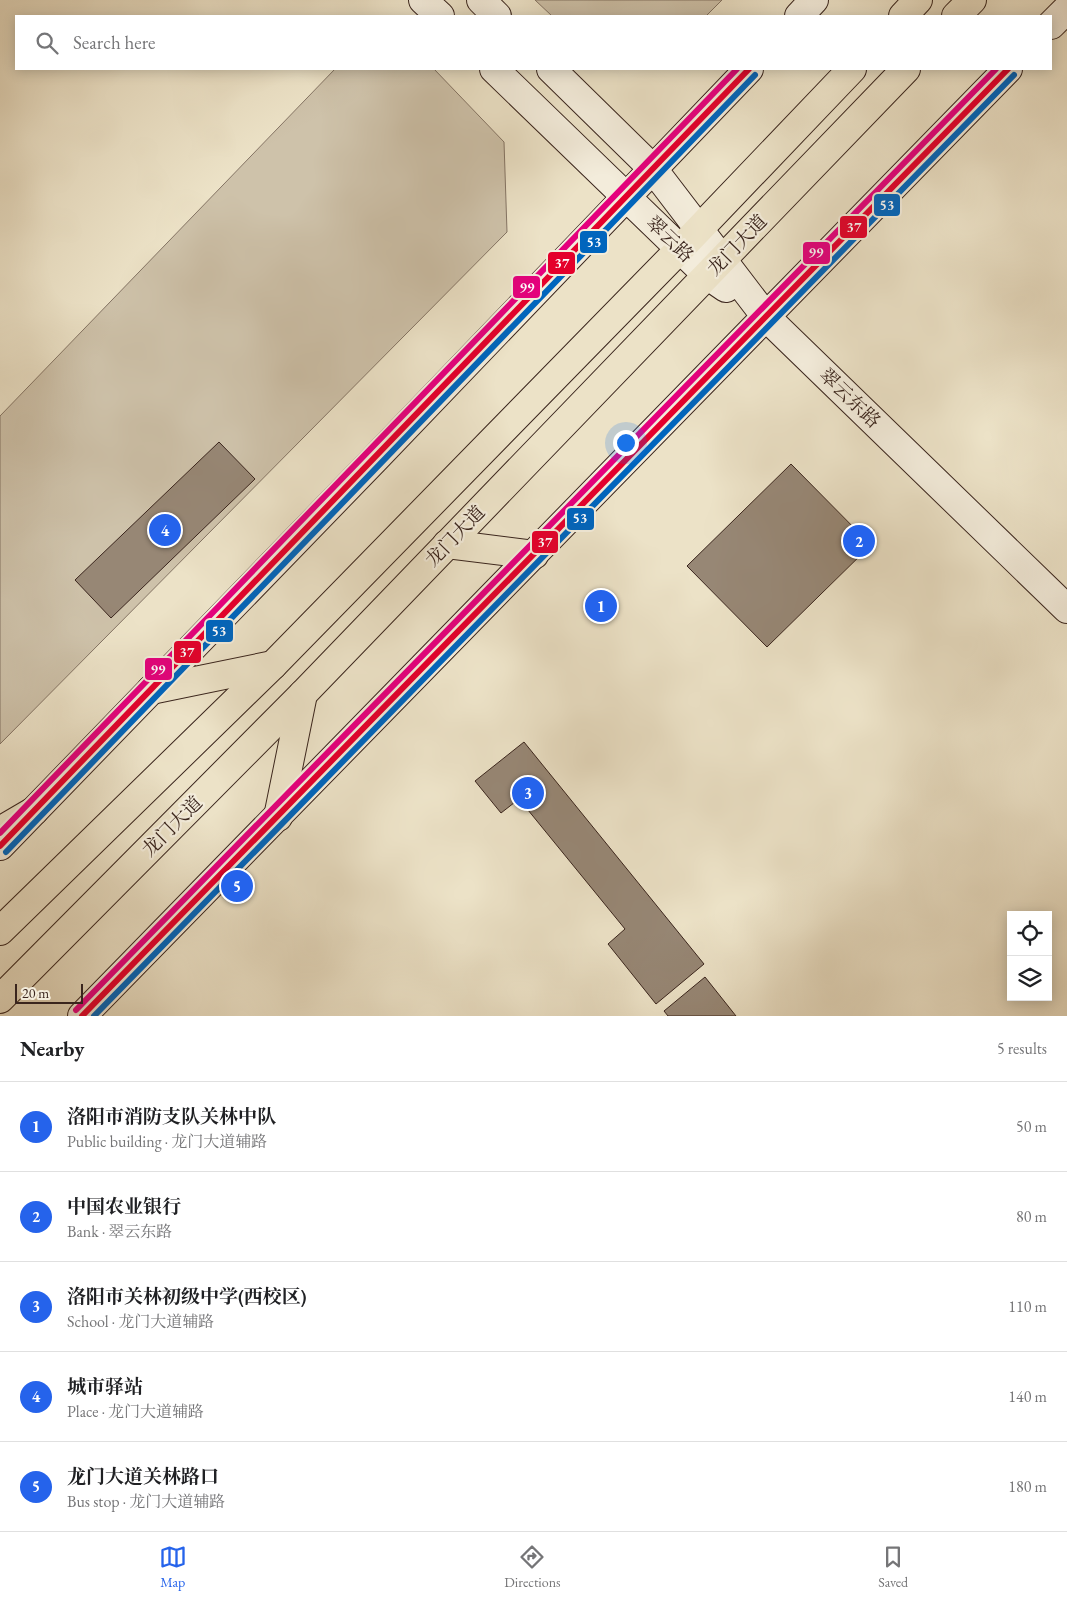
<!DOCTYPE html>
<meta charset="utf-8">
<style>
:root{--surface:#fff;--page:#f6f6f6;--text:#202124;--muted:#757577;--line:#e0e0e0;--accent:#2563eb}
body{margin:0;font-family:"EB Garamond","Noto Serif SC",serif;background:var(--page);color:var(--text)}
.controls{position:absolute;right:15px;bottom:15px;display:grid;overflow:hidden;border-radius:0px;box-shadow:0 2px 12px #0003}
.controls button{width:45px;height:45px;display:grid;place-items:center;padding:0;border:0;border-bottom:1px solid var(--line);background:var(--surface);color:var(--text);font:25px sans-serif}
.scale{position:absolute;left:15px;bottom:12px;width:68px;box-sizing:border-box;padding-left:5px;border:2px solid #3a251d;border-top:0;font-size:14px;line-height:18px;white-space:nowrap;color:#3a251d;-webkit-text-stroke:4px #f3ecdb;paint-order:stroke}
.you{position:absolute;left:625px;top:442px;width:18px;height:18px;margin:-12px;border:4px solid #fff;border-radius:50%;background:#1a73e8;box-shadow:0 0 0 8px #1a73e833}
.badge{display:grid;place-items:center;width:32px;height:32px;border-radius:50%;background:var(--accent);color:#fff;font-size:16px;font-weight:700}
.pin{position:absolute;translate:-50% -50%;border:2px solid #fff;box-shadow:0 1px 5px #0006}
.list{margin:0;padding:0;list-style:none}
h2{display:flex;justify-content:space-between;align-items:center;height:65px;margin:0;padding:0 20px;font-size:21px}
h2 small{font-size:16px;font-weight:400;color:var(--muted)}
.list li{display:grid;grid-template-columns:32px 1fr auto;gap:15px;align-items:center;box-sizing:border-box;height:90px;padding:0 20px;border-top:1px solid var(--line)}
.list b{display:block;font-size:19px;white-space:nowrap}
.list p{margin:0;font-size:16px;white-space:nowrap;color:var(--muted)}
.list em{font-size:16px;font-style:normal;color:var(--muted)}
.icon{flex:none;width:28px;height:28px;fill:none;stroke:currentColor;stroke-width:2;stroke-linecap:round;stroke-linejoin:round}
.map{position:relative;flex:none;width:1067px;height:1016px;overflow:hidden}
.search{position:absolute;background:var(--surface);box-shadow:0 2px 12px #0003;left:15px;right:15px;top:15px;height:55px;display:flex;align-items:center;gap:12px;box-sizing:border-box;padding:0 18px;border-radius:0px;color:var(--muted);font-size:19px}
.sheet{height:515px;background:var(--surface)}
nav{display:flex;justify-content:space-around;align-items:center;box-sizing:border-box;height:70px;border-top:1px solid var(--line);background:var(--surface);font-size:14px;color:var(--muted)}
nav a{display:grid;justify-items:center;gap:2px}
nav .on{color:var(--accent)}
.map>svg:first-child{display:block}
.green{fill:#cec2aa;stroke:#847464}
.building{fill:#978775;stroke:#3a251d}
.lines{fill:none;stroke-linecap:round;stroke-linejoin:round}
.secondary-casing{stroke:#3a251d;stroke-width:30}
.primary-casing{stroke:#3a251d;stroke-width:30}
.highway-casing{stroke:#3a251d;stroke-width:30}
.secondary{stroke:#f3ecdb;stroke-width:28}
.primary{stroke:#ece2c7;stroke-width:28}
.highway{stroke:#ece2c7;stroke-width:28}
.bus-1-casing{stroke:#f3ecdb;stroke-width:10}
.bus-2-casing{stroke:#f3ecdb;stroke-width:10}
.bus-3-casing{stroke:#f3ecdb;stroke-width:10}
.bus-1{stroke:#e4002b;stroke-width:6}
.bus-2{stroke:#0065bd;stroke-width:6}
.bus-3{stroke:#e5007d;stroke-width:6}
.labels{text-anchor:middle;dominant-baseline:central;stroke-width:4.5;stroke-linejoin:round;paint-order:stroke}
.street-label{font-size:19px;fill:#3a251d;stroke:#f3ecdb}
.line-badge{stroke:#f3ecdb;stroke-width:2}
.badge-label{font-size:14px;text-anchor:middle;font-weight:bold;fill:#fff}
</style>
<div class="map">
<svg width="1067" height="1016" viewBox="0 0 1067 1016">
<rect width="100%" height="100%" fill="#ece2c7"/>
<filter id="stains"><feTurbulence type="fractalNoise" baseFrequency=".004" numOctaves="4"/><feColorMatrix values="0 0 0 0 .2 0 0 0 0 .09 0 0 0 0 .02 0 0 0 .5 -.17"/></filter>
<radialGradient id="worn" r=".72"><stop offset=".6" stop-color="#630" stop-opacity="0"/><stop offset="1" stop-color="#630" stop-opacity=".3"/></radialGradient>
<path class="green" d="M535 0H722L706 16H552Z
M335 69H434L504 142 507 232 0 744V416Z"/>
<path class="building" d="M219 442 255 479 111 618 75 580Z
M791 464 871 545 767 647 687 566Z
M524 742 704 964 656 1004 608 944 625 929 519 799 501 813 475 781Z
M705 977 736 1016H668L664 1011Z"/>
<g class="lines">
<defs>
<path id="secondary" d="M423 0 440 16
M481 0 497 16
M799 16 814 0
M1051 25 1067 9
M494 69 707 275 726 288
M551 69 653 169 766 317 1067 609
M0 846 374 460 749 69
M82 1016 1008 69"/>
<path id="primary" d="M447 544 534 555
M151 690 273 665
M278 817 303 694
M0 831 34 811"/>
<path id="highway" d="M903 16 918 0
M956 16 972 0
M0 931 273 665 680 249 852 69
M0 999 303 694 906 69"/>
</defs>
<use href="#secondary" class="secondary-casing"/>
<use href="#primary" class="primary-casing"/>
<use href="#highway" class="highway-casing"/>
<use href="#secondary" class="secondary"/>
<use href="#primary" class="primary"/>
<use href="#highway" class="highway"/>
<defs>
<path id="bus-1" d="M0 846 749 69
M82 1016 1008 69"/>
<path id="bus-2" d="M6 852 755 75
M94 1016 1014 75"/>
<path id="bus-3" d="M0 833 737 69
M76 1010 996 69"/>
</defs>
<use href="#bus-1" class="bus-1-casing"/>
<use href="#bus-2" class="bus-2-casing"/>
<use href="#bus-3" class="bus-3-casing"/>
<use href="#bus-1" class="bus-1"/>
<use href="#bus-2" class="bus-2"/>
<use href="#bus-3" class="bus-3"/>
</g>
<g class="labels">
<g class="street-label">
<text transform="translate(670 239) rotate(44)">翠云路</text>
<text transform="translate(737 245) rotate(-46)">龙门大道</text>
<text transform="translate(850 398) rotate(44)">翠云东路</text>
<text transform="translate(455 536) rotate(-46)">龙门大道</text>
<text transform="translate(172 826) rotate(-45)">龙门大道</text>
</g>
</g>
<g class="line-badge">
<rect x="873" y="193" width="28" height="24" rx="5" fill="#0065bd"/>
<rect x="839" y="215" width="29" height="24" rx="5" fill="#e4002b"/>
<rect x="579" y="230" width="29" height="24" rx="5" fill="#0065bd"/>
<rect x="802" y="241" width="29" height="24" rx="5" fill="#e5007d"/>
<rect x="547" y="251" width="29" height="24" rx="5" fill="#e4002b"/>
<rect x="512" y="275" width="29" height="24" rx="5" fill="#e5007d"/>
<rect x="566" y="507" width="29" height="24" rx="5" fill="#0065bd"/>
<rect x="531" y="530" width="28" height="24" rx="5" fill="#e4002b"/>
<rect x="205" y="619" width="29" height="24" rx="5" fill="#0065bd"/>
<rect x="173" y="640" width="29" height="24" rx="5" fill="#e4002b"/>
<rect x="144" y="657" width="29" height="24" rx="5" fill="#e5007d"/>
</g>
<g class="badge-label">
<text x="887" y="210">53</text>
<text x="854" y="232">37</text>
<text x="594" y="247">53</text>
<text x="816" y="257">99</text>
<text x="562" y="268">37</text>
<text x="527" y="292">99</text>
<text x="580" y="523">53</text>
<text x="545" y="547">37</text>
<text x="219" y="636">53</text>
<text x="187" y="657">37</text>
<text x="158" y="674">99</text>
</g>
<rect width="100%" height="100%" filter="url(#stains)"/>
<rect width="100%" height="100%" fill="url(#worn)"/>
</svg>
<div class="controls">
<button><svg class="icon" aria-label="locate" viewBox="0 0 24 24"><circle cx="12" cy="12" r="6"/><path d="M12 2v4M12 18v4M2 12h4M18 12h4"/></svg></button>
<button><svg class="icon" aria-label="layers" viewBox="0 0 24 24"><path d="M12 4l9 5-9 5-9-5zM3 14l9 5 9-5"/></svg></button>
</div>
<div class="scale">20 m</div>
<div class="you"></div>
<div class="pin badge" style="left:601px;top:606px">1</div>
<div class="pin badge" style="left:859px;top:541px">2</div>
<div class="pin badge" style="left:528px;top:793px">3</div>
<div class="pin badge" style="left:165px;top:530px">4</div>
<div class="pin badge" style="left:237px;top:886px">5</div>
<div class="search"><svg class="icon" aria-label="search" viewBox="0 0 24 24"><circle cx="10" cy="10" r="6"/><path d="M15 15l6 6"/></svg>Search here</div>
</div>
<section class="sheet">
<h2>Nearby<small>5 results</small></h2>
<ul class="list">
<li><span class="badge">1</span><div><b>洛阳市消防支队关林中队</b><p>Public building · 龙门大道辅路</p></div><em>50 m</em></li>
<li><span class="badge">2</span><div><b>中国农业银行</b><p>Bank · 翠云东路</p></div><em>80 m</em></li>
<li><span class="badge">3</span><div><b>洛阳市关林初级中学(西校区)</b><p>School · 龙门大道辅路</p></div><em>110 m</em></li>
<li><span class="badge">4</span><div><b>城市驿站</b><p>Place · 龙门大道辅路</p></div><em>140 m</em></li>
<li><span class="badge">5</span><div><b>龙门大道关林路口</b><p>Bus stop · 龙门大道辅路</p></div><em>180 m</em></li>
</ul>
</section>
<nav>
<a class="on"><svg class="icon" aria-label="map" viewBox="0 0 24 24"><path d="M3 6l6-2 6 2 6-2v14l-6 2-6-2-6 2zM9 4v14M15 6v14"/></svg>Map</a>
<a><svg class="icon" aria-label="directions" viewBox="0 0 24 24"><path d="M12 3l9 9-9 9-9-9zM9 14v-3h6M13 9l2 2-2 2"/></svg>Directions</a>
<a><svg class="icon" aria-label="saved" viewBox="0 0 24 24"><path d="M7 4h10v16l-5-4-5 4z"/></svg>Saved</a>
</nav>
